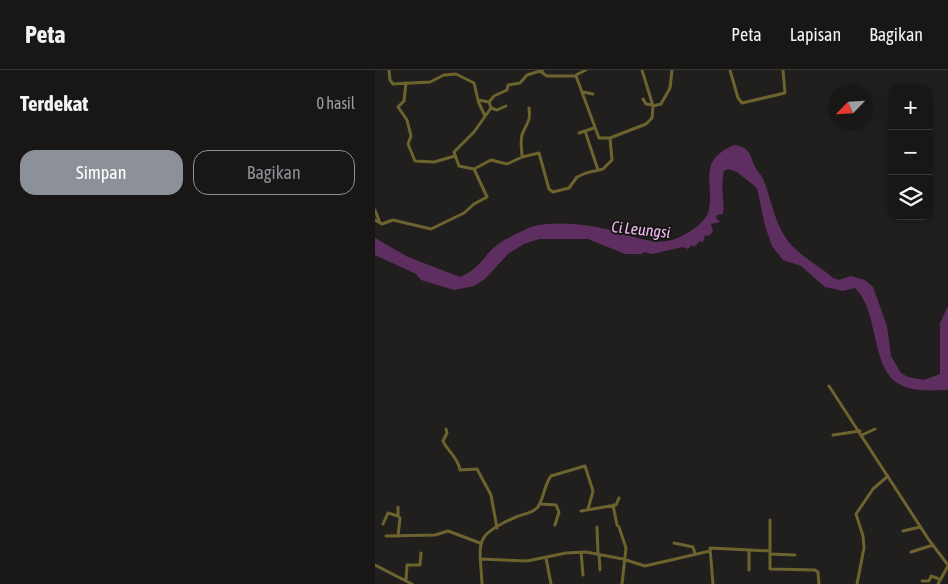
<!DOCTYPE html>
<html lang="id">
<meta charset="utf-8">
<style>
:root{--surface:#181716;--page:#252423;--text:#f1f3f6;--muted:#9f9fa1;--line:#363635;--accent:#8c9099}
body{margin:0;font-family:"Asap Condensed",sans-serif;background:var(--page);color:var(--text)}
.controls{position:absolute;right:15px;top:15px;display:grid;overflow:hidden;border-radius:10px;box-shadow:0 2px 12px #0003}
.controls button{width:45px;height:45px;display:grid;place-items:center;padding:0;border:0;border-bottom:1px solid var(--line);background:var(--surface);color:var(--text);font:25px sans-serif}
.compass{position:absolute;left:453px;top:15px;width:45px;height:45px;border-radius:50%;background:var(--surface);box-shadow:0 2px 12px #0003;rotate:245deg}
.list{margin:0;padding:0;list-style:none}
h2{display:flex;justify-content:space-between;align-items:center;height:65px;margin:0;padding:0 20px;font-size:21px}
h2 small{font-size:16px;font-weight:400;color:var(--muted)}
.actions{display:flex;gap:10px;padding:15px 20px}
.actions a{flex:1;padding:11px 0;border:1px solid var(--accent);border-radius:15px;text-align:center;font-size:18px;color:var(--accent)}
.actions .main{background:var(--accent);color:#fff}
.icon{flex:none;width:28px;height:28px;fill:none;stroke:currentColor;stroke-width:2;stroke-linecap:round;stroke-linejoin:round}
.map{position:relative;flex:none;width:573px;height:514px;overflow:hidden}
header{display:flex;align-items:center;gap:30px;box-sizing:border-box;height:70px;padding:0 25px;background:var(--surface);border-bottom:1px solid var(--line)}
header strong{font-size:24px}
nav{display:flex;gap:28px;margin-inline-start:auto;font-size:18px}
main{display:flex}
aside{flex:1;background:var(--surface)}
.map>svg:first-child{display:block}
.water{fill:#5f2e61}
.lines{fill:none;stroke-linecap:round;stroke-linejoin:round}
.street{stroke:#6c632e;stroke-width:3}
.labels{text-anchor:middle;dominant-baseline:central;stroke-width:4;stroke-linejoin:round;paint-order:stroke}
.water-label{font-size:16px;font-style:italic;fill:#f4b8f6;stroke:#171613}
</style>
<header>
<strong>Peta</strong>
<nav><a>Peta</a><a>Lapisan</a><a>Bagikan</a></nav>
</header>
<main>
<aside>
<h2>Terdekat<small>0 hasil</small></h2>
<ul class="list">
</ul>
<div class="actions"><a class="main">Simpan</a><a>Bagikan</a></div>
</aside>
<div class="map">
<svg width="573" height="514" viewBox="0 0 573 514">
<rect width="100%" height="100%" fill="#201f1d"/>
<path class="water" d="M359 75C373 77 375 83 379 95 381 100 387 105 389 111 396 129 399 149 409 165 420 184 442 194 458 208L464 210 476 206 490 210 498 217 512 256 516 286 526 303 533 307 549 310 565 304V253L573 236V320C560 320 544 322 531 317 494 306 506 243 480 218L468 221 450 217 426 196 408 190 397 176 390 156 382 118 362 102 353 99 349 101C345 118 350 129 348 144L342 145 341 148 345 152 336 154 338 161 334 166 330 165 328 172 325 171 319 177 317 175 313 179 308 177 277 184 269 182 267 184H250L213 169H164L149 174 134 183 110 209 99 216 79 220 46 210 41 204 0 185V168L33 187 85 207C106 198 107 187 122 175 128 170 152 158 159 156 183 151 208 154 231 159 256 164 280 179 305 167 315 162 332 152 334 139 339 111 322 91 359 75Z"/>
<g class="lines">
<path class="street" d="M14 0 15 10 18 14 55 12 69 5 81 4 99 13 103 30 114 32 116 38 99 62 79 82 84 96 99 99
M355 0 363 28 367 33 410 23 408 0
M166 2 172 6H201L224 68H234
M201 5 211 0
M31 13 29 31 23 37 32 50 36 66 33 74 40 91 59 92 80 86
M208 22 218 24
M268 29 271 34 277 35
M103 31 110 46
M114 32 119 26 132 20 133 15 145 13 152 5 168 0
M278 36 286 34 295 18 297 0
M116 38 122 40 131 36
M210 61 223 100
M204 63 219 58
M147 87C147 80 145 72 147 65 151 53 156 53 154 38
M0 140 5 153
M0 150 7 154 18 150 56 159 89 143 99 134 112 127 99 99 116 90 132 94 147 87 164 83 174 119 178 122 194 118 202 107 211 103 228 99 237 90 235 68 271 54 277 48 278 36 267 0
M454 316 554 470 573 495
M71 359 72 363 68 371C73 382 83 387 85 400L102 399 116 425 122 458
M458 365 485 361
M487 365 500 359
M166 434 181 435 184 442 180 455
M238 435 242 455 244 457 251 478 247 514
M206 441 241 435 244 428
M395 450V499L440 500 443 502 444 514
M8 454 13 443 23 446
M222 457 223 484
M528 461 545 457
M11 466 60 465 73 461 105 473
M23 466 25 448 23 446V437
M299 473 318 477 320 484
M206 482 208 505
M536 482 558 475
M224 484 225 500
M395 484 420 485
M171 488 176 514
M105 489 152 491 191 483 211 482 248 489 270 496 335 481
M0 495 37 514
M374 500V480
M31 511 32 495H45L46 483
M547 511H554L556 506 564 509
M107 514C105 472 97 466 141 447 148 444 156 444 162 438 168 432 169 415 176 406L210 396 218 421 213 439
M338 514 335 478 395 481
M482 514 489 478 488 466 481 444 498 419 513 406
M563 514 573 496"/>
</g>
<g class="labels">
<g class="water-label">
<text transform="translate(266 159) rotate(6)">Ci Leungsi</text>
</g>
</g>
</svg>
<div class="controls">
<button>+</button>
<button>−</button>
<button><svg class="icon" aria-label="layers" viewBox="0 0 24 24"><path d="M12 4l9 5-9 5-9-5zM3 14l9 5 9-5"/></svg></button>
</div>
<svg class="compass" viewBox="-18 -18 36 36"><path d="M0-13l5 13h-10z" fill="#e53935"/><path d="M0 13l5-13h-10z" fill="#9f9fa1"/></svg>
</div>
</main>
